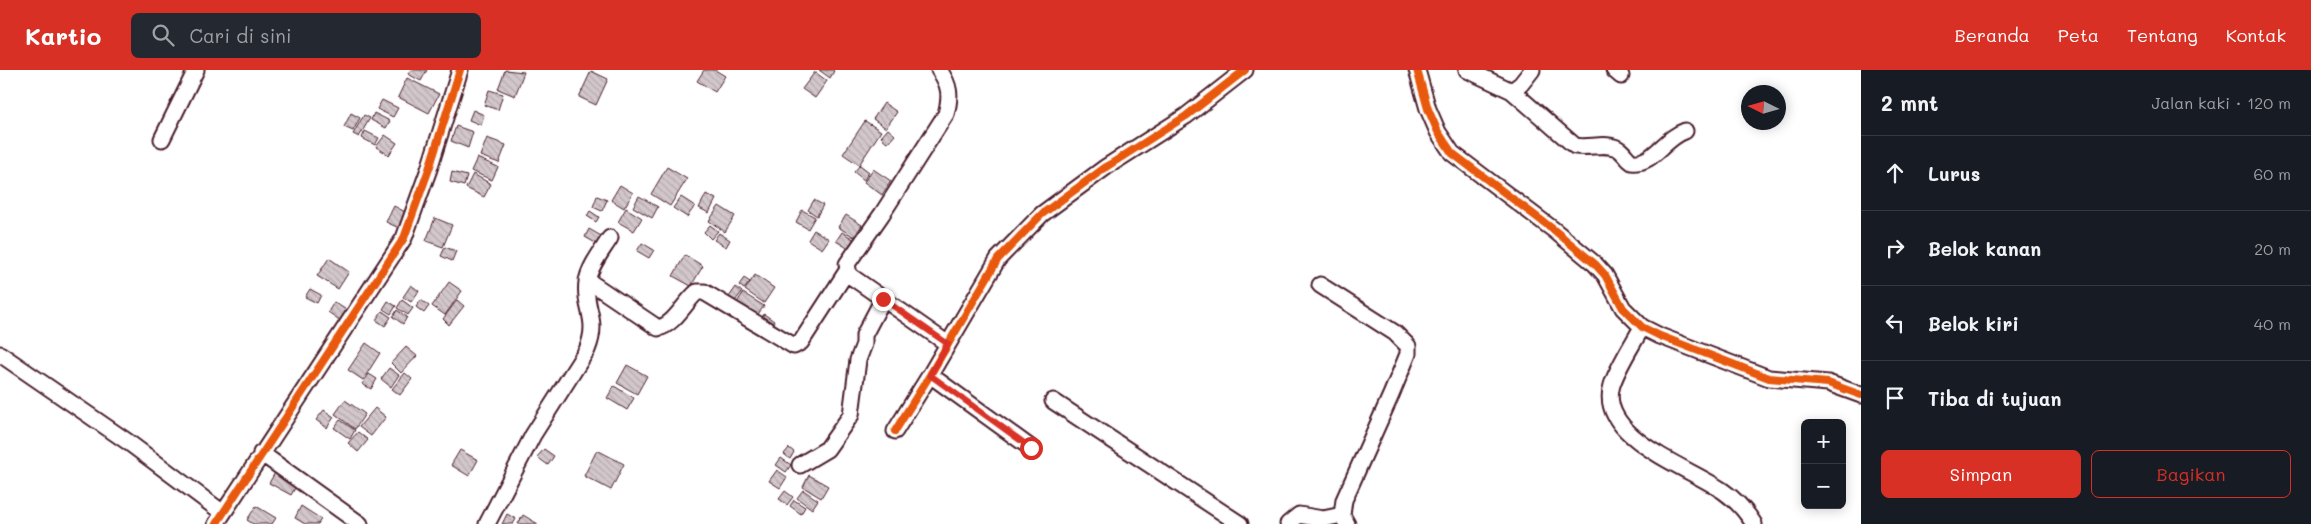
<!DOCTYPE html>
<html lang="id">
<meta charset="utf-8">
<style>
:root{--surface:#171b24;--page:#242831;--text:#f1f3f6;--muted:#9ea1a6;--line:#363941;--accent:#d93025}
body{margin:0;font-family:Mali,sans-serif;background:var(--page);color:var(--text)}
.controls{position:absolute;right:15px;bottom:15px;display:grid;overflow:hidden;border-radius:8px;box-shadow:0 2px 12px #0003}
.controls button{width:45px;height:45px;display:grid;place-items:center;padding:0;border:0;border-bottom:1px solid var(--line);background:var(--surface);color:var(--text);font:25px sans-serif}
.compass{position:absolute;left:1741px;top:15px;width:45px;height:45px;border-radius:50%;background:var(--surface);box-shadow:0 2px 12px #0003;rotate:275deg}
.stop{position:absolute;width:15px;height:15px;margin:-11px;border:4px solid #d93025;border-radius:50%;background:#fff}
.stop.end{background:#d93025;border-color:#fff;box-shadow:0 1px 5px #0008}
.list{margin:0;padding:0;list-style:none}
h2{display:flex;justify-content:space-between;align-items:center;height:65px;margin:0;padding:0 20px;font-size:21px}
h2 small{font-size:16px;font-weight:400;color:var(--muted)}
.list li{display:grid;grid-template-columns:32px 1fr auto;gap:15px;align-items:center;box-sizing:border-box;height:75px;padding:0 20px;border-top:1px solid var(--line)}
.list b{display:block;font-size:19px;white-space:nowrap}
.list em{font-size:16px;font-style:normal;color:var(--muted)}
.actions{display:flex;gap:10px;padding:15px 20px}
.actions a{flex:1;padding:11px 0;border:1px solid var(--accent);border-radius:8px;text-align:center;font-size:18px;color:var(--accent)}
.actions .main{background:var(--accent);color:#fff}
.icon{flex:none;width:28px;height:28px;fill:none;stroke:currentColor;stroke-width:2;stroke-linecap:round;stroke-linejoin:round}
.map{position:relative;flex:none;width:1861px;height:454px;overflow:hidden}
header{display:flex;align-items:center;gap:30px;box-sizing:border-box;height:70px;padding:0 25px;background:var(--accent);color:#fff}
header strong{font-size:24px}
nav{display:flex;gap:28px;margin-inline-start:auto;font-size:18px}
.search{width:350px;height:45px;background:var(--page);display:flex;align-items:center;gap:12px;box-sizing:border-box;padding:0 18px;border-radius:8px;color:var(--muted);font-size:19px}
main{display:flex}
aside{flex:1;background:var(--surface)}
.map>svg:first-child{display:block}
.building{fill:url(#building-back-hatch);stroke:#4a1f2b}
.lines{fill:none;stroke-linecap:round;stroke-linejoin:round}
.minor-casing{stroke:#4a1f2b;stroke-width:19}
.minor{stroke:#fff;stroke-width:15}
.cycleway-casing{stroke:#fff;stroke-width:11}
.cycleway{stroke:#e8590c;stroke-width:8}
.route{stroke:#d93025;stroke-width:6}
</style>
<header>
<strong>Kartio</strong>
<div class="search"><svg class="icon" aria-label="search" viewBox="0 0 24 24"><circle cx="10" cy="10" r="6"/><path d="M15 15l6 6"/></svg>Cari di sini</div>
<nav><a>Beranda</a><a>Peta</a><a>Tentang</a><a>Kontak</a></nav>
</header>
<main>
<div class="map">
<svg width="1861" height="454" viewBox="0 0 1861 454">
<defs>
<pattern id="building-back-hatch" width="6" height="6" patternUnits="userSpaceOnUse" patternTransform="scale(1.25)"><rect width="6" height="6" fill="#d2c7cb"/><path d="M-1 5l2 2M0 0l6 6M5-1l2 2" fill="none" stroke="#b6aaae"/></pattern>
</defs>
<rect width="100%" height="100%" fill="#fff"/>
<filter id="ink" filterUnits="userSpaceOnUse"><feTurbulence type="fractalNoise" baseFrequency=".02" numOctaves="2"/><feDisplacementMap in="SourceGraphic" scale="10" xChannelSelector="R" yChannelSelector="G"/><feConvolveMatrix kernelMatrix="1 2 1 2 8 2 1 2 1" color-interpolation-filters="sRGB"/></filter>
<g filter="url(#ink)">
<path class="building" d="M410 0H427L421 11 408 4Z
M505 0 524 2 515 26 498 19Z
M704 0H715L725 6 715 22 697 11Z
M819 0H833L834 1 830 8Z
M591 1 608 9 596 35 579 27Z
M815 2 827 11 815 28 802 19Z
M407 8 439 24 429 43 398 27Z
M489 20 503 24 498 40 484 35Z
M382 30 398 38 393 47 377 39Z
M884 33 897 42 886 58 873 49Z
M473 40 484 45 481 55 469 50Z
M351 43 360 48 353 61 344 57Z
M374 43 390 51 386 58 371 50Z
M364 45 370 48 359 67 353 64Z
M865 51 881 61 859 95 843 84Z
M456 56 473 62 468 78 451 71Z
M888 59 895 65 888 73 881 67Z
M365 61 379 68 375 75 362 68Z
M385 65 397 73 389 85 376 77Z
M487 68 506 75 499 93 480 86Z
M477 88 498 97 492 110 471 101Z
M860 95 869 102 864 110 854 102Z
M667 97 687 109 670 136 651 124Z
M873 99 891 111 882 125 864 112Z
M452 102 467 106 464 116 450 112Z
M473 104 491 114 484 127 466 118Z
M620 115 633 123 624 138 611 130Z
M706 124 716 129 709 143 699 138Z
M597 126 607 130 602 141 593 137Z
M639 126 658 137 652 148 633 137Z
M681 127 695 136 687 147 673 138Z
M814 130 823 135 817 146 808 140Z
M394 136 407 143 399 158 386 152Z
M719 136 735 146 725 162 709 151Z
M626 138 642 148 634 161 618 152Z
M802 140 815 147 808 159 796 152Z
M590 141 599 147 596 152 587 146Z
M846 145 862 155 854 167 838 157Z
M435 148 452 155 443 177 426 171Z
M710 155 718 161 711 169 704 162Z
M589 159 603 167 599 175 585 167Z
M814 160 829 169 822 179 808 170Z
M842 162 855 170 849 179 836 171Z
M719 163 730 170 726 177 714 170Z
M642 173 654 180 649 188 637 181Z
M445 177 456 181 452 191 441 186Z
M685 185 703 196 691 216 673 206Z
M329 188 349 202 338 219 317 206Z
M755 205 774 218 764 233 745 220Z
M744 208 750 212 744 219 739 215Z
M449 212 462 221 445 245 432 236Z
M411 215 419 221 411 232 403 227Z
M736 217 742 222 735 231 729 227Z
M310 219 321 225 317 233 305 227Z
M743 223 764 236 756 247 736 234Z
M402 230 413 238 408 245 397 238Z
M421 230 429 236 424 243 416 237Z
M457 230 464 236 449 255 443 249Z
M388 231 396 236 391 244 383 239Z
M334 232 348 241 341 251 328 242Z
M397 240 407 247 403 254 393 247Z
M382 241 391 247 385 256 376 250Z
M764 244 774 251 769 259 759 252Z
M366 273 380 283 363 310 348 300Z
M406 277 417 286 401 303 391 293Z
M627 295 647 306 637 324 617 313Z
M389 298 399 305 391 317 381 309Z
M405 303 412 309 400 325 392 319Z
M369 304 377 309 371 319 362 314Z
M614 316 634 328 627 340 607 328Z
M345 330 365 344 355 359 335 344Z
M375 338 386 347 371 366 359 357Z
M324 340 334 347 327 358 316 350Z
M340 350 355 360 350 369 334 358Z
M358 362 368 370 358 382 348 373Z
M789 378 794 382 790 389 784 384Z
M544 379 554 386 548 395 537 387Z
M460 380 478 390 469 406 451 395Z
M597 380 624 394 611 420 584 406Z
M781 388 791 395 786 402 776 395Z
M777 400 787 407 780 418 769 411Z
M276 401 298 413 291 425 269 413Z
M809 405 828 416 821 428 803 417Z
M803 420 818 430 812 439 797 428Z
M785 421 793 427 787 435 779 429Z
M794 430 805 437 801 444 790 436Z
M256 436 276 448 272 454H253L247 450Z
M301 436 321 449 318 454H305L295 448Z
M507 444 516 449 513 454H502Z
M523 445 538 454H518Z"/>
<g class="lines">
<defs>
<path id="minor" d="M939 0C950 15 951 26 946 44L882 144 847 194 849 205 948 274
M1417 0 1428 39 1438 62 1452 83 1554 160 1595 194 1605 205 1623 238 1642 257 1660 266 1769 308 1828 313 1861 325
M1467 0 1512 21 1521 14 1532 0
M1614 0 1621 6
M1512 21 1575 76C1589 79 1608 71 1620 80 1625 84 1627 89 1632 92 1653 95 1664 68 1685 61
M162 69 196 0
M587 210 658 258C674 255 685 232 697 222H704L794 276 801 272 847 201
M1320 215 1395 263 1408 276V284L1391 325 1344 430 1342 445 1347 454
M1642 257C1633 274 1618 296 1612 315 1596 367 1691 398 1723 421 1736 430 1746 441 1754 454
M0 284 128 372 223 443
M930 305 1031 378
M1053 331 1240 454
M895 361 930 305 998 189 1042 144 1106 97 1186 46 1245 0
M261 383 360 454
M800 395 827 379 851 345 858 290 864 274V265L883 229
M216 454 404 168 429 99 460 0
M487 454 533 365 587 280C600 248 583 239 587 212 589 197 602 181 610 168
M1288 454 1299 445 1323 449 1342 445"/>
</defs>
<use href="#minor" class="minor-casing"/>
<use href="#minor" class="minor"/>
<defs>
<path id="cycleway" d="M1417 0 1428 39 1438 62 1452 83 1554 160 1595 194 1605 205 1623 238 1642 257 1660 266 1769 308 1828 313 1861 325
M895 361 930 305 998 189 1042 144 1106 97 1186 46 1245 0
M216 454 404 168 429 99 460 0"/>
</defs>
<use href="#cycleway" class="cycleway-casing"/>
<use href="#cycleway" class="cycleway"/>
</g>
</g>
<g class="lines" filter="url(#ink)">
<path class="route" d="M883 229 948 274 930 305 1031 378"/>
</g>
</svg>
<div class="controls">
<button>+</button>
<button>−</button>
</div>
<svg class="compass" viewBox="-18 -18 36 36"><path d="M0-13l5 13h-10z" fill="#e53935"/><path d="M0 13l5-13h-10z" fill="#9ea1a6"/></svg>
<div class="stop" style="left:1031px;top:378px"></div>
<div class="stop end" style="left:883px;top:229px"></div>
</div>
<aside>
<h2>2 mnt<small>Jalan kaki · 120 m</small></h2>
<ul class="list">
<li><svg class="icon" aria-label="ahead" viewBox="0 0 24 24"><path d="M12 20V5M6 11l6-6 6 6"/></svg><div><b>Lurus</b></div><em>60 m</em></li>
<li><svg class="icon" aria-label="right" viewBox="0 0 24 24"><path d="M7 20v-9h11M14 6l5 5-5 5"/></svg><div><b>Belok kanan</b></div><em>20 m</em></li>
<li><svg class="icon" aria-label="left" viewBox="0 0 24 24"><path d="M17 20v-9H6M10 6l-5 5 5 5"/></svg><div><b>Belok kiri</b></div><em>40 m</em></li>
<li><svg class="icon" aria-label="arrive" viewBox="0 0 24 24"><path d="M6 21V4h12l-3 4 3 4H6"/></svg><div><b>Tiba di tujuan</b></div></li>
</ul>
<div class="actions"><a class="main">Simpan</a><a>Bagikan</a></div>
</aside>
</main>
